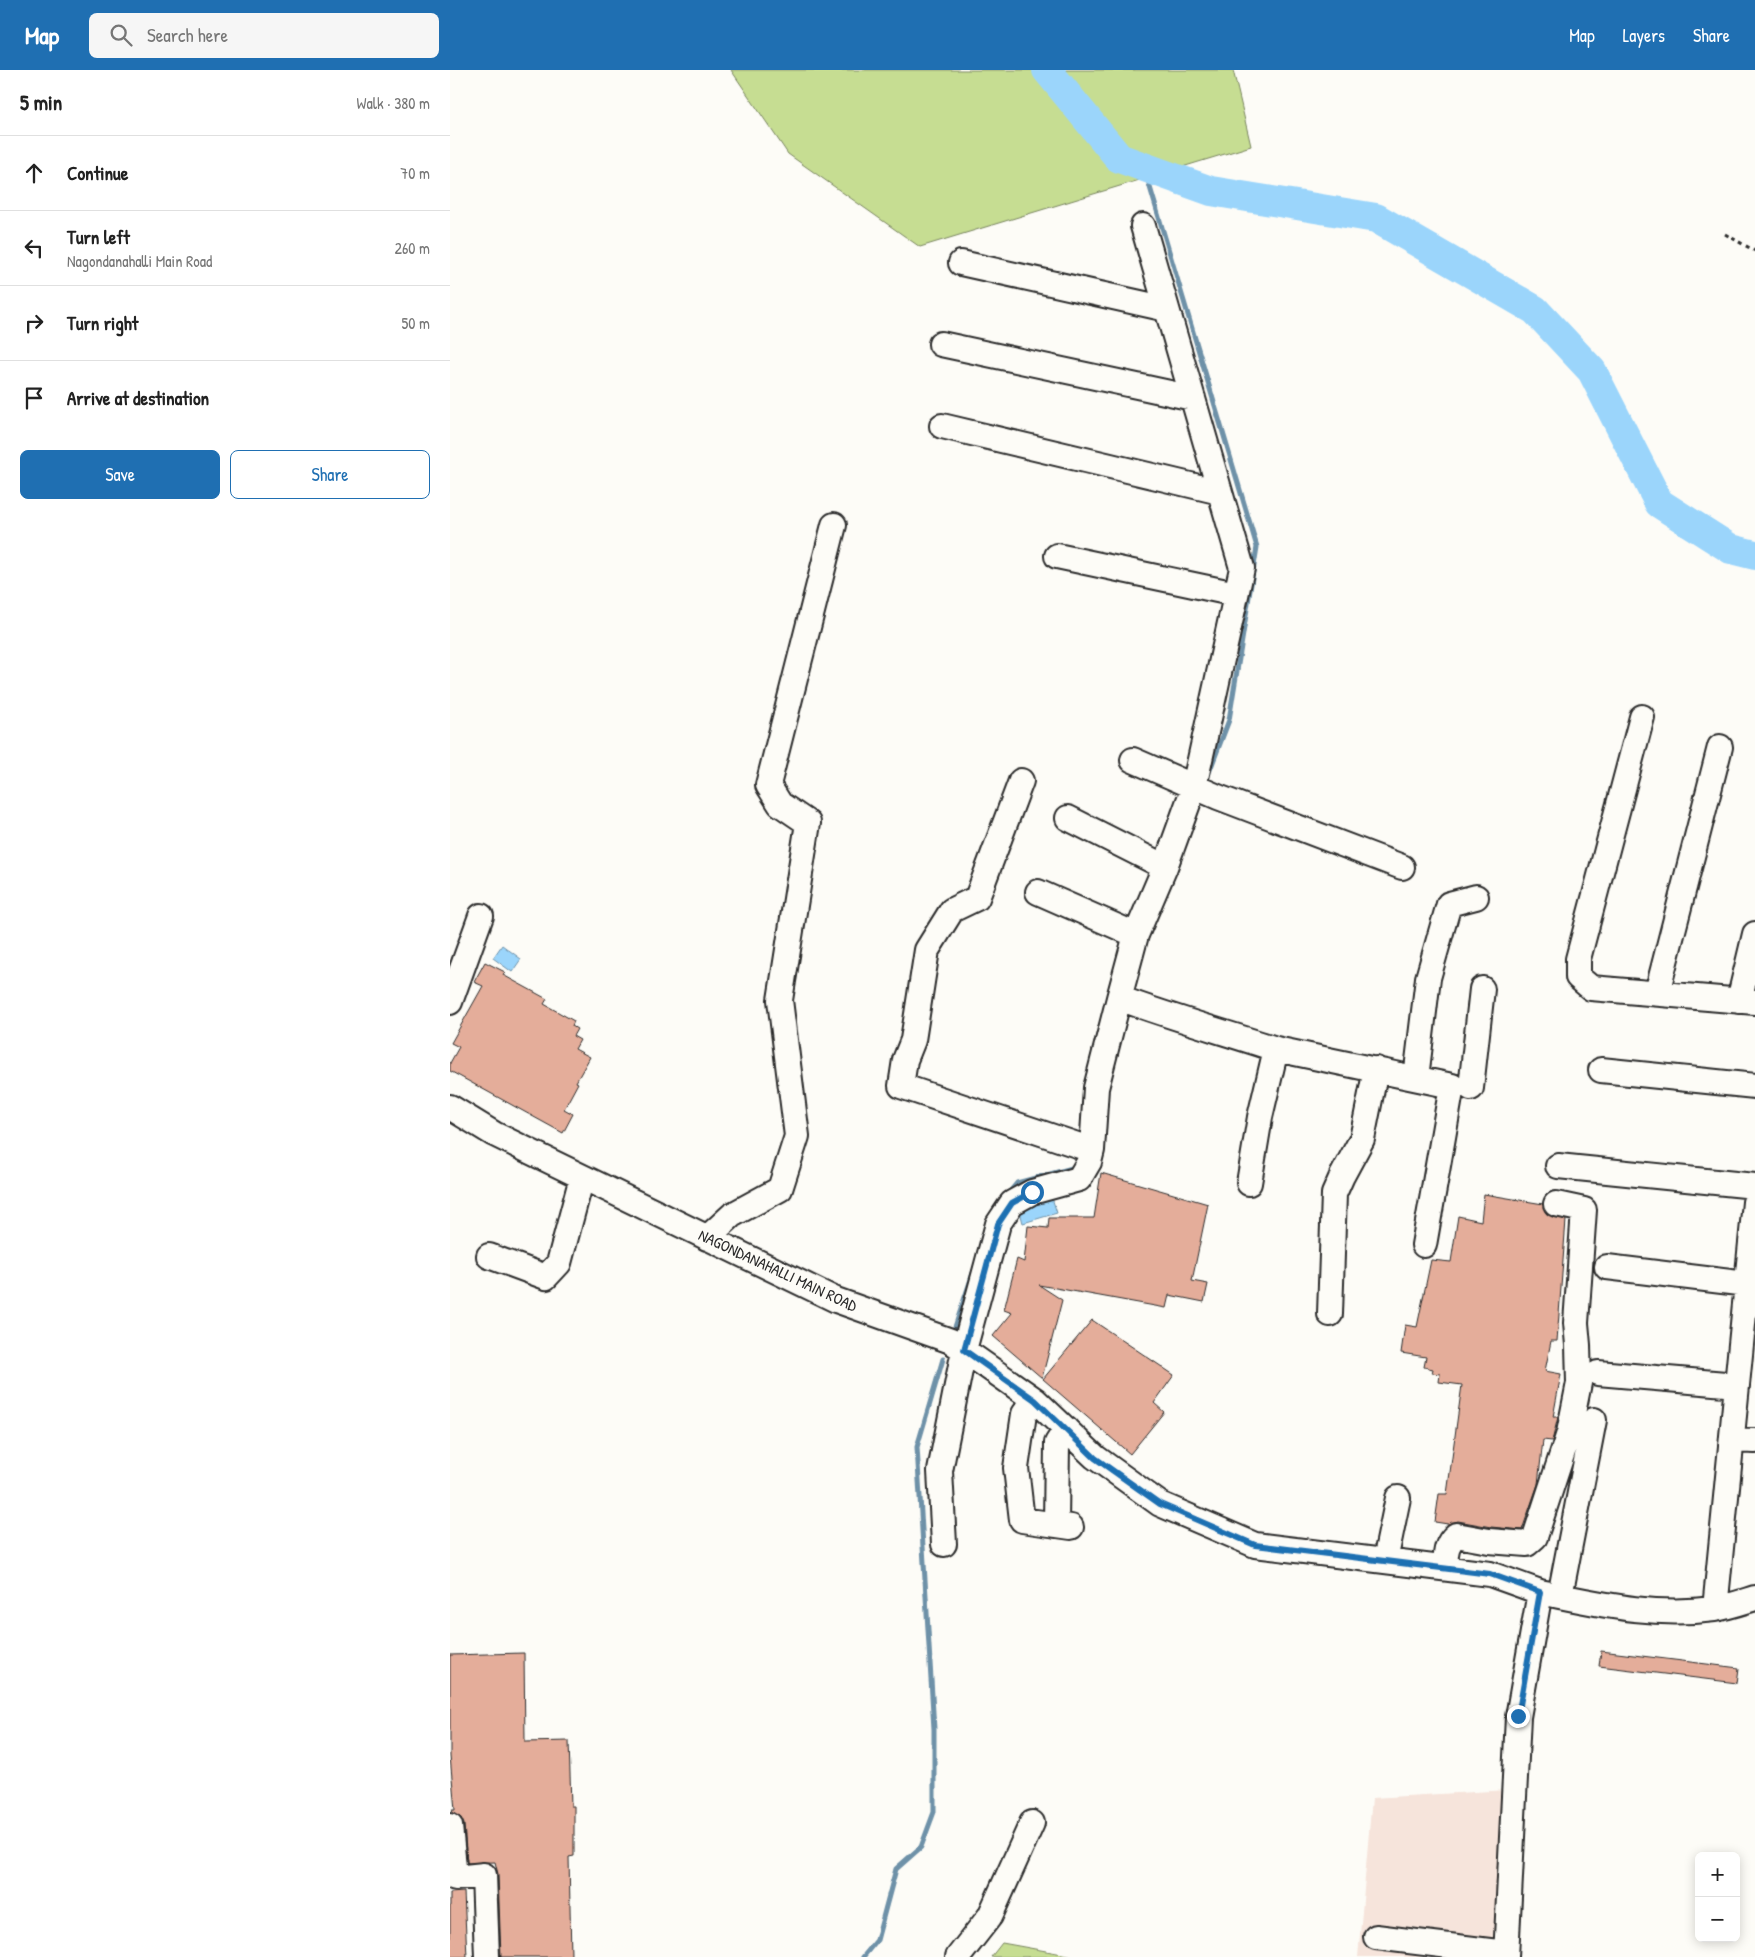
<!DOCTYPE html>
<meta charset="utf-8">
<style>
:root{--surface:#fff;--page:#f6f6f6;--text:#222;--muted:#767676;--line:#e0e0e0;--accent:#1f6fb2}
body{margin:0;font-family:"Patrick Hand",sans-serif;background:var(--page);color:var(--text)}
.controls{position:absolute;right:15px;bottom:15px;display:grid;overflow:hidden;border-radius:8px;box-shadow:0 2px 12px #0003}
.controls button{width:45px;height:45px;display:grid;place-items:center;padding:0;border:0;border-bottom:1px solid var(--line);background:var(--surface);color:var(--text);font:25px sans-serif}
.stop{position:absolute;width:15px;height:15px;margin:-11px;border:4px solid #1f6fb2;border-radius:50%;background:#fff}
.stop.end{background:#1f6fb2;border-color:#fff;box-shadow:0 1px 5px #0008}
.list{margin:0;padding:0;list-style:none}
h2{display:flex;justify-content:space-between;align-items:center;height:65px;margin:0;padding:0 20px;font-size:21px}
h2 small{font-size:16px;font-weight:400;color:var(--muted)}
.list li{display:grid;grid-template-columns:32px 1fr auto;gap:15px;align-items:center;box-sizing:border-box;height:75px;padding:0 20px;border-top:1px solid var(--line)}
.list b{display:block;font-size:19px;white-space:nowrap}
.list p{margin:0;font-size:16px;white-space:nowrap;color:var(--muted)}
.list em{font-size:16px;font-style:normal;color:var(--muted)}
.actions{display:flex;gap:10px;padding:15px 20px}
.actions a{flex:1;padding:11px 0;border:1px solid var(--accent);border-radius:8px;text-align:center;font-size:18px;color:var(--accent)}
.actions .main{background:var(--accent);color:#fff}
.icon{flex:none;width:28px;height:28px;fill:none;stroke:currentColor;stroke-width:2;stroke-linecap:round;stroke-linejoin:round}
.map{position:relative;flex:none;width:1305px;height:1887px;overflow:hidden}
header{display:flex;align-items:center;gap:30px;box-sizing:border-box;height:70px;padding:0 25px;background:var(--accent);color:#fff}
header strong{font-size:24px}
nav{display:flex;gap:28px;margin-inline-start:auto;font-size:18px}
.search{width:350px;height:45px;background:var(--page);display:flex;align-items:center;gap:12px;box-sizing:border-box;padding:0 18px;border-radius:8px;color:var(--muted);font-size:19px}
main{display:flex}
aside{flex:1;background:var(--surface)}
.map>svg:first-child{display:block}
.built{fill:#f6e4db}
.green{fill:#c6dd92;stroke:#78845e}
.water{fill:#9bd5fb;stroke:#6e91a8}
.lines{fill:none;stroke-linecap:round;stroke-linejoin:round}
.stream{stroke:#6e91a8;stroke-width:5}
.river{stroke:#9bd5fb;stroke-width:30}
.building{fill:#e4ad9a;stroke:#2b2b2b}
.minor-casing{stroke:#2b2b2b;stroke-width:28}
.path{stroke:#2b2b2b;stroke-width:3;stroke-dasharray:4 4;stroke-linecap:butt}
.minor{stroke:#fdfcf7;stroke-width:24}
.route{stroke:#1f6fb2;stroke-width:6}
.labels{text-anchor:middle;dominant-baseline:central;stroke-width:5;stroke-linejoin:round;paint-order:stroke}
.street-label{font-size:16px;fill:#2b2b2b;stroke:#fdfcf7}
</style>
<header>
<strong>Map</strong>
<div class="search"><svg class="icon" aria-label="search" viewBox="0 0 24 24"><circle cx="10" cy="10" r="6"/><path d="M15 15l6 6"/></svg>Search here</div>
<nav><a>Map</a><a>Layers</a><a>Share</a></nav>
</header>
<main>
<aside>
<h2>5 min<small>Walk · 380 m</small></h2>
<ul class="list">
<li><svg class="icon" aria-label="ahead" viewBox="0 0 24 24"><path d="M12 20V5M6 11l6-6 6 6"/></svg><div><b>Continue</b></div><em>70 m</em></li>
<li><svg class="icon" aria-label="left" viewBox="0 0 24 24"><path d="M17 20v-9H6M10 6l-5 5 5 5"/></svg><div><b>Turn left</b><p>Nagondanahalli Main Road</p></div><em>260 m</em></li>
<li><svg class="icon" aria-label="right" viewBox="0 0 24 24"><path d="M7 20v-9h11M14 6l5 5-5 5"/></svg><div><b>Turn right</b></div><em>50 m</em></li>
<li><svg class="icon" aria-label="arrive" viewBox="0 0 24 24"><path d="M6 21V4h12l-3 4 3 4H6"/></svg><div><b>Arrive at destination</b></div></li>
</ul>
<div class="actions"><a class="main">Save</a><a>Share</a></div>
</aside>
<div class="map">
<svg width="1305" height="1887" viewBox="0 0 1305 1887">
<rect width="100%" height="100%" fill="#fdfcf7"/>
<filter id="ink" filterUnits="userSpaceOnUse"><feTurbulence type="fractalNoise" baseFrequency=".02" numOctaves="2"/><feDisplacementMap in="SourceGraphic" scale="10" xChannelSelector="R" yChannelSelector="G"/><feConvolveMatrix kernelMatrix="1 2 1 2 8 2 1 2 1" color-interpolation-filters="sRGB"/></filter>
<g filter="url(#ink)">
<path class="built" d="M1058 1720 1056 1887H908L922 1728Z"/>
<path class="green" d="M281 0H783L801 76 470 177 338 84Z
M552 1873 629 1887H541Z"/>
<path class="water" d="M52 875 71 889 62 902 43 888Z
M601 1125 607 1143 573 1153 568 1134Z"/>
<g class="lines">
<path class="stream" d="M694 97 807 477 779 650 758 705
M557 1125 567 1113 626 1097
M503 1263 524 1200
M413 1887 427 1870 446 1799 471 1777 484 1742V1659L467 1377 493 1289"/>
<path class="river" d="M597 0 669 88 761 121 926 148 1085 240 1142 301 1209 433 1281 479 1305 485"/>
</g>
<path class="building" d="M35 892 55 902 53 905 97 929 94 934 124 951 122 956 127 959 123 966 130 970 125 979 140 987 126 1012 128 1013 114 1039 123 1044 113 1063 0 1001V993L9 977 1 973 33 916 24 912Z
M651 1103 758 1134 742 1211 758 1214 754 1232 719 1225 716 1238 589 1215 612 1230 592 1308 543 1266 562 1243 554 1240 567 1189 574 1192 578 1156 598 1158 599 1148H644Z
M1034 1124 1093 1134 1097 1144 1116 1150 1107 1271H1101L1095 1301 1111 1304 1103 1347H1108L1102 1371 1093 1370 1088 1414 1072 1460 1041 1457 1008 1451 998 1454 985 1452 989 1424H997L1012 1315 989 1312 990 1304 982 1303 983 1299 974 1297 976 1287 951 1283 955 1255 967 1257 981 1190 1001 1192 1008 1146 1031 1151Z
M642 1250 724 1305 704 1333 714 1342 680 1384 593 1309Z
M1151 1581 1289 1598 1287 1613 1149 1596Z
M74 1583 75 1672 119 1671 121 1736H124V1786L119 1787 121 1887H51L48 1804 45 1792 17 1793 14 1754 11 1748 3 1743 2 1740H5L0 1686V1585Z
M14 1822 17 1887H0V1823Z"/>
<g class="lines">
<defs>
<path id="minor" d="M511 193 717 239
M491 274 743 328
M492 356 770 422
M607 486 786 524
M1192 647 1128 889V907L1141 918 1305 932
M683 690 768 727 952 797
M571 711 527 828 502 840 477 880 463 970 455 990 451 1016 642 1080
M618 748 715 797
M588 822 686 865
M1207 923 1270 677
M669 928 686 865 715 797 744 717 792 498 693 156
M1289 931 1305 864
M0 932 31 846
M826 979 1002 1016 974 1175
M1151 1000 1305 1016
M966 1008 978 908 999 834 1026 827
M1021 1018 1032 919
M0 1037 44 1064 386 1230 501 1271 585 1330 645 1387 710 1434 805 1475 1040 1504 1090 1522
M1108 1096 1305 1116
M257 1168 282 1145 330 1119 347 1066 330 930 358 753 330 734 318 715 384 455
M39 1186 96 1207 109 1193 132 1107
M1157 1197 1305 1215
M880 1244 884 1124 892 1106 912 1069 926 999
M1148 1303 1287 1315
M585 1330 574 1344 566 1398 572 1450 621 1457
M1282 1370 1305 1371
M606 1455 607 1373 616 1359
M494 1474 490 1401 514 1280 548 1154 562 1133 582 1122 629 1109 639 1092 642 1080 646 1018 669 928C720 947 774 962 826 979L810 1047 799 1113
M935 1491 948 1428
M995 1498C996 1485 995 1474 1006 1465L1039 1471 1077 1474 1085 1467 1119 1363 1129 1313 1128 1275 1126 1253 1134 1140 1106 1134
M1110 1526 1144 1350
M1265 1539 1305 1132
M0 1756 5 1808 34 1805 37 1887
M926 1867 1056 1883
M508 1887 540 1846 582 1753
M1056 1887 1068 1647 1090 1522C1150 1534 1202 1547 1264 1539 1278 1537 1292 1532 1305 1528"/>
</defs>
<use href="#minor" class="minor-casing"/>
<path class="path" d="M1275 164 1305 181"/>
<use href="#minor" class="minor"/>
</g>
</g>
<g class="lines" filter="url(#ink)">
<path class="route" d="M582 1122 562 1133 548 1154 514 1280 585 1330 645 1388 710 1434 805 1475 1040 1504 1090 1522 1068 1646"/>
</g>
<g class="labels">
<g class="street-label">
<text transform="translate(328 1200) rotate(25)">NAGONDANAHALLI MAIN ROAD</text>
</g>
</g>
</svg>
<div class="controls">
<button>+</button>
<button>−</button>
</div>
<div class="stop" style="left:582px;top:1122px"></div>
<div class="stop end" style="left:1068px;top:1646px"></div>
</div>
</main>
